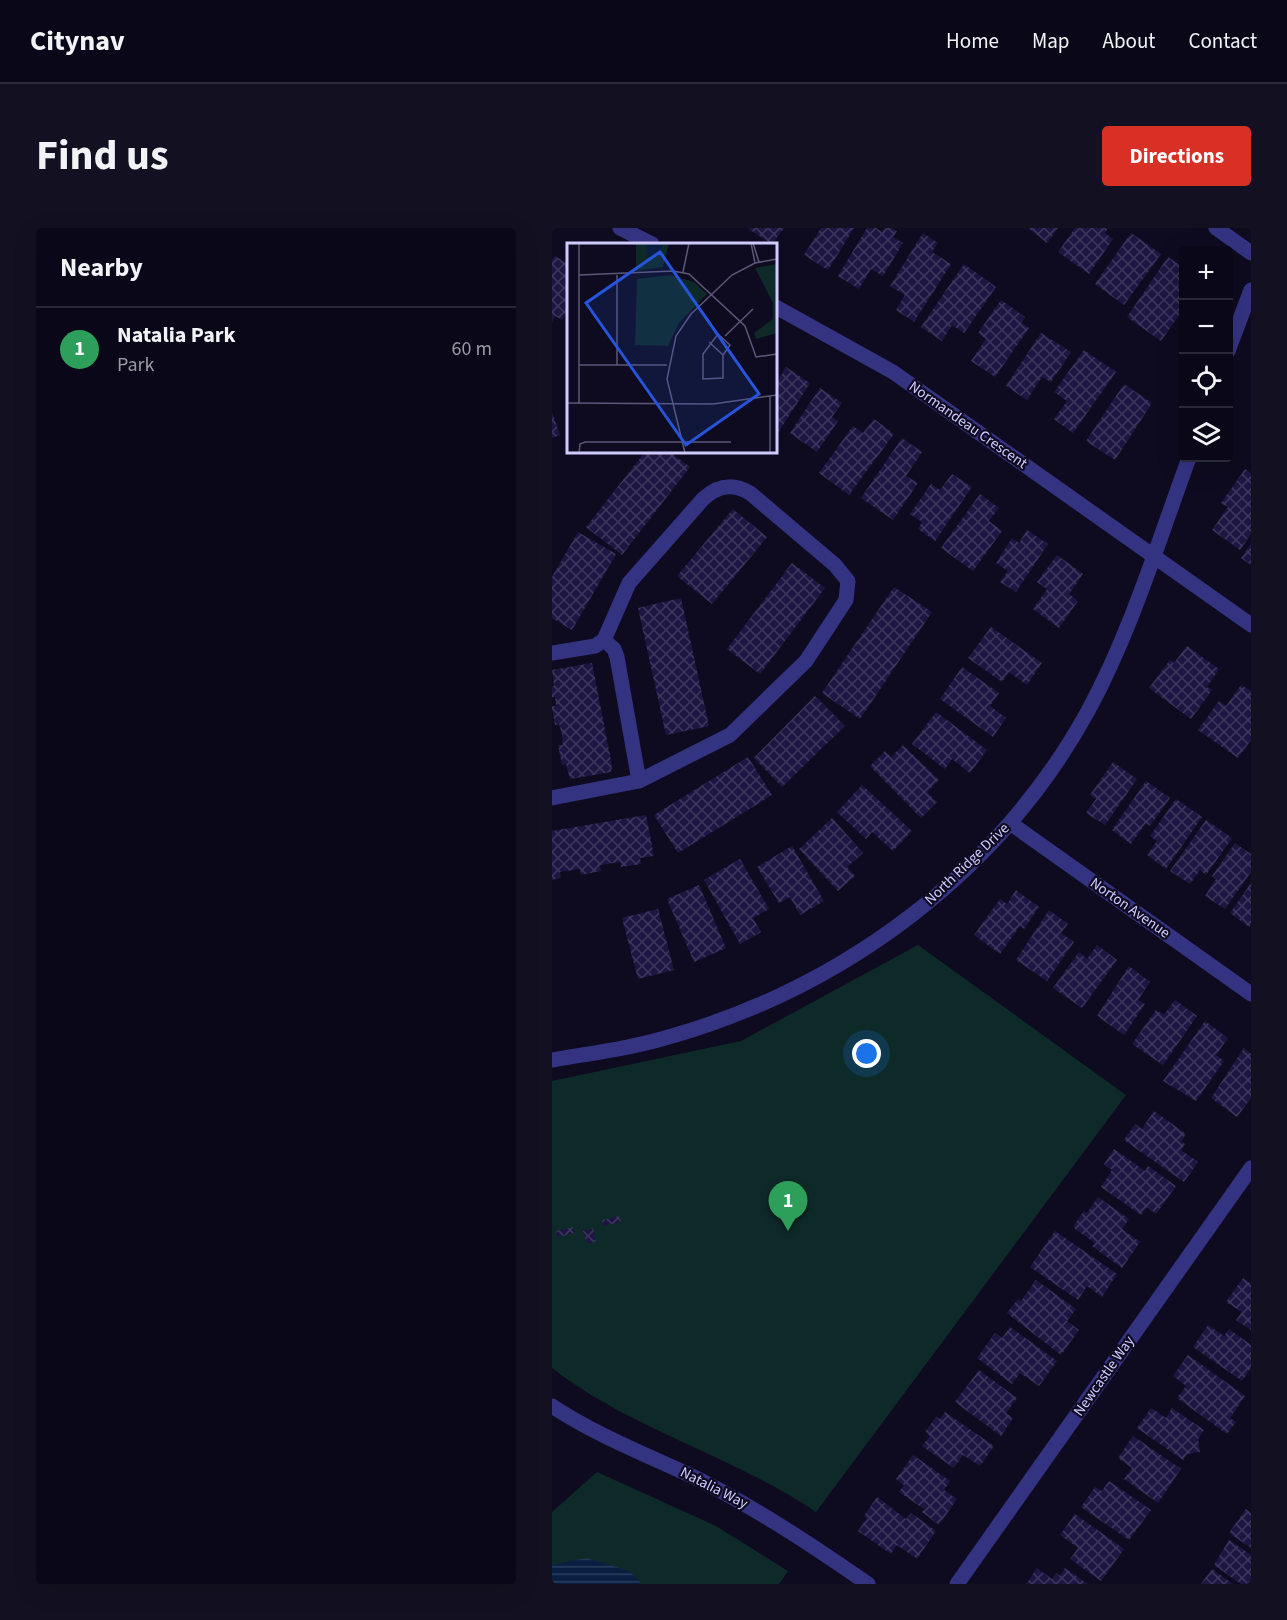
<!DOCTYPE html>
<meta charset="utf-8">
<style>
:root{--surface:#0a0818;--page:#131121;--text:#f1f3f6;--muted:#999aa2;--line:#2a2937;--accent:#d93025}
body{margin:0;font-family:"Source Sans 3",sans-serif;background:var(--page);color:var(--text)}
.controls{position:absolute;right:18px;top:18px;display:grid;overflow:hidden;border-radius:6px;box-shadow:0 6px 24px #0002}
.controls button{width:54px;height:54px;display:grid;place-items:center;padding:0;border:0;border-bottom:2px solid var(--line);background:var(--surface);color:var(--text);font:30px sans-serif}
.you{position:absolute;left:315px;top:826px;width:21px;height:21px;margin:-15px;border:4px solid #fff;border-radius:50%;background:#1a73e8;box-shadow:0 0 0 9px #1a73e833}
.badge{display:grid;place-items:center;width:39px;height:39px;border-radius:50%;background:var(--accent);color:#fff;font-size:20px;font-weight:700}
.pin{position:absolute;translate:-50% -50px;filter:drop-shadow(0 2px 3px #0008)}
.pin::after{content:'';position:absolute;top:32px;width:21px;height:18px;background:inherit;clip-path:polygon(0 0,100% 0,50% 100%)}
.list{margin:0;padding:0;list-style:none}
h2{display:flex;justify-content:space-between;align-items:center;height:78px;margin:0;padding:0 24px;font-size:26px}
h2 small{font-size:20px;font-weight:400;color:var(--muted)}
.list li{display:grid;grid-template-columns:39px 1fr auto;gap:18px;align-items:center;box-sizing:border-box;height:84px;padding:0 24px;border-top:2px solid var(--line)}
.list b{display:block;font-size:22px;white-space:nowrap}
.list p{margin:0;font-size:20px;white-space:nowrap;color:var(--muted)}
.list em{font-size:20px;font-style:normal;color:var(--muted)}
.icon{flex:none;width:33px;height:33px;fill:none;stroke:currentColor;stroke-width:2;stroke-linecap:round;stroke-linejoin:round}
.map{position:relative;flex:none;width:699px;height:1356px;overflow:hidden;border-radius:6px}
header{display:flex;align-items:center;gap:36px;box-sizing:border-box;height:84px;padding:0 30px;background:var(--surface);border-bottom:2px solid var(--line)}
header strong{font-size:28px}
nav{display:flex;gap:33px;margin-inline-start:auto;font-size:21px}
.intro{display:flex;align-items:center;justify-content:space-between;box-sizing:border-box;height:144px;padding:0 36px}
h1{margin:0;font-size:42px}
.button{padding:15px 27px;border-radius:6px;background:var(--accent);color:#fff;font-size:21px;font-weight:700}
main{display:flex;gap:36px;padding:0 36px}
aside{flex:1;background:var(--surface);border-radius:6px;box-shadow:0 6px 24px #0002}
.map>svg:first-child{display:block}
.park{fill:#0e2a28}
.water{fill:url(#water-rules)}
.building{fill:url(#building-cross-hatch)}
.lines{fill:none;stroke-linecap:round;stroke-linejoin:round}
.minor{stroke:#343382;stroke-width:15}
.labels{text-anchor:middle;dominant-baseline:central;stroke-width:4.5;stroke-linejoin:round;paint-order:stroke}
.street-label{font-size:15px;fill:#cfcaff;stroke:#0e0b20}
.inset-road{fill:none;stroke:#5b5779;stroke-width:1.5}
.view{fill:#2654da;fill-opacity:0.15;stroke:#2654da;stroke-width:3}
.inset-edge{fill:none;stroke:#cfcaff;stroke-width:3}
</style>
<header>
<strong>Citynav</strong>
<nav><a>Home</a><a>Map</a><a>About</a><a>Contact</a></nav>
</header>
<div class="intro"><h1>Find us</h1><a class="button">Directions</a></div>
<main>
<aside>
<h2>Nearby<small></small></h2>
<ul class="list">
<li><span class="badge" style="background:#2e9e5b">1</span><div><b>Natalia Park</b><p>Park</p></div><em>60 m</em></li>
</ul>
</aside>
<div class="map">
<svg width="699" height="1356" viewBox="0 0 699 1356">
<defs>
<pattern id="water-rules" width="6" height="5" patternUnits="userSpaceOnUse" patternTransform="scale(1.5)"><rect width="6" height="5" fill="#081f42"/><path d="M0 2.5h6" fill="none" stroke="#2b3e5e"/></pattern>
<pattern id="building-cross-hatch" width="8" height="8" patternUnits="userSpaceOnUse" patternTransform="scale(1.5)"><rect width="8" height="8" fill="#1e1642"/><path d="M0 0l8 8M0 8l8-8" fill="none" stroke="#3e375e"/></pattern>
</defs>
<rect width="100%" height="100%" fill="#0e0b20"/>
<path class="park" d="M366 717 574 867 264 1284C180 1227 80 1202 0 1140V853L189 813Z
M45 1244 164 1298 236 1343 227 1356H0V1284Z"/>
<path class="water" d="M34 1330 77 1343 90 1356H0V1337Z"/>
<path class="building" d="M195 0H232L220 16Z
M269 0H302L276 42 252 27Z
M315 0H324L330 4 332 0H340L345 3 341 9 351 15 331 48 319 41 307 61 286 48Z
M476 0H506L495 15Z
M523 0H556L553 5 561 11 537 46 506 24Z
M371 5 386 15 380 24 399 36 362 94 344 82 353 67 338 58Z
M579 5 609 26 572 77 543 56Z
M3 28 16 36V80L10 92 3 88 0 94V32Z
M616 29 632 40V50L626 58 632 62V80L609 113 575 89Z
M412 36 444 59 412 105 400 97 390 113 369 99Z
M449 72 473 89 469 95 477 100 443 149 419 133 434 111 426 105Z
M489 105 519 124 499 154 490 149 475 172 454 158Z
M532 122 564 144 521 205 502 191 515 173 502 164Z
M234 139 258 155 224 208V156Z
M572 156 600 175 563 232 534 213Z
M268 160 290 175 280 189 286 193 265 224 238 205Z
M0 184 8 207 0 210Z
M322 191 342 206 297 267 267 245 301 198 311 205Z
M350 210 370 224 354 248 366 255 341 292 309 270Z
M93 224H118L138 239 70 327 34 299Z
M693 241 699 245V306L688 322 660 302 676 279 669 275Z
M400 246 420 259 383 313 366 301 370 294 358 286 379 256 388 262Z
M428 266 447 280 437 293 450 303 421 343 389 320Z
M181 281 215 309 160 376 125 348Z
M475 302 496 316 464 364 448 354 456 343 444 335 460 310 467 315Z
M26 304 64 326 20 402 0 390V349Z
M699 316V337L689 330Z
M505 327 531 346 517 366 526 373 507 400 481 381 495 361 485 354Z
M240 335 273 360 208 446 175 421Z
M342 359 380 384 308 491 270 465Z
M129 370 157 498 114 507 86 380Z
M439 399 490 435 475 457 457 444 450 454 416 430Z
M635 418 667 441 655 459 660 462 639 491 597 460 618 432 622 435Z
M40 435 60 538 59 544 18 551 14 536 10 537 6 517H11L10 506 7 496 3 497 0 481V478H4L3 469H0V458H2L0 442Z
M410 439 447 465 438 478 454 490 441 509 388 471Z
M689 457 699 463V512L686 530 646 502 667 473 674 478Z
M263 468 293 498 230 559 202 530Z
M384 484 435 522 418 545 400 531 393 541 360 516Z
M351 517 387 552 375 564 385 574 369 590 318 538 333 523 339 529Z
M196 529 220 567 126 625 102 587Z
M561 534 585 551 553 597 534 585 544 571 538 567Z
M594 553 618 570 598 598 594 595 579 616 560 602Z
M310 557 360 603 341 623 320 604 314 611 285 584Z
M624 571 650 589 614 641 595 627 605 613 598 608Z
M94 587 102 628 88 630 89 636 69 639 68 634 48 637 49 643 29 647 28 641 8 644 9 650 0 652V603Z
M280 590 311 625 295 639 303 648 286 663 247 621Z
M654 592 680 610 654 647 648 642 638 656 618 643Z
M683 615 699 626V644L673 681 653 668 664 651 660 648Z
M240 618 272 673 248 687 238 669 227 675 205 639Z
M188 631 217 681 201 690 209 704 188 716 152 652Z
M699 655V696L697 699 678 685Z
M147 657 174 720 142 734 115 671Z
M464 662 487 679 472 701 468 698 448 726 422 707 448 671 455 676Z
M106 681 122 742 86 751 70 690Z
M497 682 516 696 509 705 522 714 495 753 464 732Z
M545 717 565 732 530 780 501 760 527 724 535 731Z
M577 738 598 754 586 772 593 776 572 807 545 788Z
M623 772 645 788 611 837 580 816 604 782 612 787Z
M653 793 676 810 664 827 672 833 644 873 611 853Z
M692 820 699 826V870L685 889 659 870Z
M602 883 634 906 629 913 633 916 629 922 646 934 632 954 572 912 583 896 590 901Z
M562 921 593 943 596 938 624 958 604 986 595 979 589 987 549 959 560 942 552 936Z
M546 969 577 991 570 1001 588 1014 570 1040 540 1018 543 1015 523 1001 522 997 532 983 535 985Z
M67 988 69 994 51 998 50 992Z
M21 999 23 1005 5 1009 4 1003Z
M41 1000 44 1013 35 1016 31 1003Z
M503 1003 565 1046 550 1069 535 1058 526 1072 478 1039Z
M691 1050 699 1056V1102L684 1092 690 1084 674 1074Z
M484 1052 524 1081 515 1093 527 1102 509 1127 455 1085 466 1071 469 1073Z
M656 1097 672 1108 677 1101 699 1117V1140L690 1153 641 1119Z
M458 1099 505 1133 487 1158 468 1145 460 1156 425 1130 443 1105 450 1110Z
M636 1127 693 1168 678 1190 684 1194 675 1206 625 1170 634 1158 621 1148Z
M427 1142 465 1170 454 1185 461 1190 449 1208 403 1174Z
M599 1180 614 1190 620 1180 652 1202 646 1211 648 1224 636 1226 631 1232 585 1200Z
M393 1184 442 1218 428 1238 411 1227 402 1240 370 1218 378 1208 373 1204 384 1189 388 1191Z
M581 1208 629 1241 606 1275 572 1251 580 1240 566 1230Z
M361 1227 398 1253 392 1262 405 1271 387 1297 370 1284 372 1281 347 1264 352 1257 344 1251Z
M557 1253 599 1282 577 1312 529 1279 543 1259 550 1263Z
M325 1269 354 1291 359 1285 384 1303 365 1331 345 1317 339 1326 306 1303 315 1290 312 1288Z
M694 1281 699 1285V1320L677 1305Z
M523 1286 572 1321 549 1353 518 1331 526 1320 508 1307Z
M677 1312 699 1327V1356H689L662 1337Z
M485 1340 500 1351 504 1345 508 1348 513 1340 536 1356H474Z
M660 1341 681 1356H649Z"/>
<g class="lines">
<path class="minor" d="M68 0 100 16
M664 0 699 25
M224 79 341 144 699 397
M676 123 699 62
M52 412 62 421 65 429 87 553
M0 425 43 418 52 412 77 355 151 271C166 257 181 255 198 265L283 337 296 353 294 372 254 433 178 507 87 553 0 570
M458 595 699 766
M0 832C40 825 81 820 120 808 294 758 448 643 536 483 579 404 606 314 637 230
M0 1178C47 1209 98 1228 148 1252 207 1282 261 1318 316 1356
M405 1356 699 940"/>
</g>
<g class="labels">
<g class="street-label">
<text transform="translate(416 197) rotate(35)">Normandeau Crescent</text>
<text transform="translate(415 636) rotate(-44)">North Ridge Drive</text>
<text transform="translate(578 680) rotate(35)">Norton Avenue</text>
<text transform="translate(552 1148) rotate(-55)">Newcastle Way</text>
<text transform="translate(162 1260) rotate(27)">Natalia Way</text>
</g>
</g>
<g transform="translate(15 15)">
<rect width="210" height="210" fill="#0e0b20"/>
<path d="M69 0H102L96 24 69 28ZM210 21V90L189 96 187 90 206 76V60L188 25ZM103 32 127 39 140 51 112 80 101 103 68 102 70 36Z" fill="#0e2a28"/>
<path d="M79 0H96L93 13 80 14Z" fill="#081f42"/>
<path class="inset-road" d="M184 0 188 20M186 0 192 19M116 29 122 0M12 32 106 28 122 31 178 83 189 114 210 111M151 91 163 102 156 112V135L136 136V111ZM158 93 186 66M142 99 156 112M12 122H100M50 122V32M203 153V210M0 160 146 161 210 152M12 160V0M12 210 13 201 18 199H164M118 210 100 136 109 93 124 71 165 32 188 20 210 16"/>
<path class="view" d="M93 9 192 151 119 202 19 60Z"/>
<rect width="210" height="210" class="inset-edge"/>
</g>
</svg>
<div class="controls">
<button>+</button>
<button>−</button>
<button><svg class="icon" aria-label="locate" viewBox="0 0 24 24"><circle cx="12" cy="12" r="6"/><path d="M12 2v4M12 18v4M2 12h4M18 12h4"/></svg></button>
<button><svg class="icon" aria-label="layers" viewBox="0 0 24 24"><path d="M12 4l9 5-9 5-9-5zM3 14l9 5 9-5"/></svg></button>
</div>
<div class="you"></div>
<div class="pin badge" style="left:236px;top:1003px;background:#2e9e5b">1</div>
</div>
</main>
